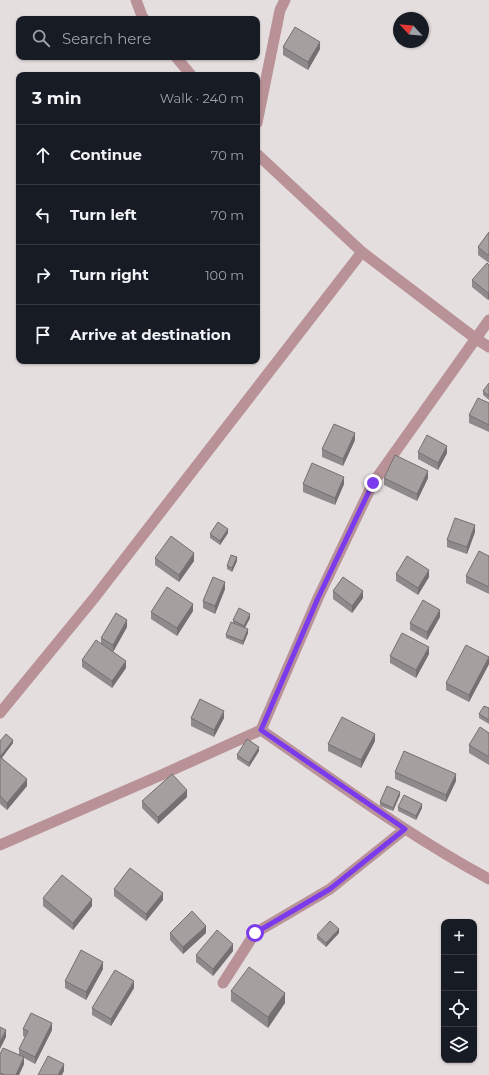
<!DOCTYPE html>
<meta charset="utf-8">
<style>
:root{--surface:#171b24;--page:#242831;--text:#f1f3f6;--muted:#9ea1a6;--line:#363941}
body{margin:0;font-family:Montserrat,sans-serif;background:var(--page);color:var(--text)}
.controls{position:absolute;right:12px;bottom:12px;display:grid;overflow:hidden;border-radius:8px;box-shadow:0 1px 3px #0004}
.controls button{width:36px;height:36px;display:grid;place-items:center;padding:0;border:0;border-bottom:1px solid var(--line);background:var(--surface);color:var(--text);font:20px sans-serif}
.compass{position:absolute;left:393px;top:12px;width:36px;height:36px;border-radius:50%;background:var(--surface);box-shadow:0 1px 3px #0004;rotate:296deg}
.stop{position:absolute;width:12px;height:12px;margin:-9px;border:3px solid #7c3aed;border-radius:50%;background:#fff}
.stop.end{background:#7c3aed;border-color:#fff;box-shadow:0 1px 4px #0008}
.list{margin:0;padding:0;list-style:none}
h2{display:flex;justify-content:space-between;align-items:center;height:52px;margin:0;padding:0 16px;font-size:17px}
h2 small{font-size:13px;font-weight:400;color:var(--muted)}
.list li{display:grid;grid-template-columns:26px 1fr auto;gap:12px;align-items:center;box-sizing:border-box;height:60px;padding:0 16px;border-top:1px solid var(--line)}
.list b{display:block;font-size:15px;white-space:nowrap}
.list em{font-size:13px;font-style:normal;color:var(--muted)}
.icon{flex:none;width:22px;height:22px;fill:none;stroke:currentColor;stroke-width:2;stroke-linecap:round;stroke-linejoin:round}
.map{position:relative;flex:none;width:489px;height:1075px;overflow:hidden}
.search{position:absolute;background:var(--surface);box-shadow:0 1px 3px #0004;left:16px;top:16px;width:244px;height:44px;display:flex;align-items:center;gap:10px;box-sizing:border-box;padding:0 14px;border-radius:8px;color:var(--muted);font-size:15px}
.panel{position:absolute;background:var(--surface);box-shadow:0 1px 3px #0004;left:16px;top:72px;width:244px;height:292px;border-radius:8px}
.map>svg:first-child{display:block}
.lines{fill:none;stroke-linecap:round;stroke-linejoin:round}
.minor{stroke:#b99297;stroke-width:11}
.tertiary{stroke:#b99297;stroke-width:11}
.wall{fill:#8e898a}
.shaded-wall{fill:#746f70}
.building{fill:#a59fa0;stroke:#746f70}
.route{stroke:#7c3aed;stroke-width:5}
</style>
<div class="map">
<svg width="489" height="1075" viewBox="0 0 489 1075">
<rect width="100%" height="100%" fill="#e5dedf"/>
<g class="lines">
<path class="minor" d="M257 123 280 10 285 0
M261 730C335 781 409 836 489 879
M0 845 159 776 261 730 318 598 373 483 489 320
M223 983 255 933 330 889 405 829"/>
<path class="tertiary" d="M136 0 142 16 144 19
M176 57 191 75
M257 154 362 252 475 338 489 347
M0 713 95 597 362 252"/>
</g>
<path class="wall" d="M283 47 320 49 308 70 283 55Z
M489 232V263L478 255V247Z
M489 265V299L488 300 472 287V280Z
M489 383V400L483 395V391Z
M489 403V432L469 423V415Z
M355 440 343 466 322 457V449Z
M418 452 447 453 438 470 418 459Z
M384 478H428L417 501 384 485Z
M303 484H344L335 505 303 492Z
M475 532 467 554 447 547V540Z
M228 533 220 545 210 538V534Z
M489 556V594L466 583V576Z
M155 558 194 561 179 582 155 565Z
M237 561 232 572 227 569V566Z
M396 574 429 577 418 595 396 581Z
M225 589 215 614 203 608V601Z
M333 591 363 598 352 613 333 599Z
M193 611 177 636 151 619V612Z
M440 617 427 640 410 630V623Z
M250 618 245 628 248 633 243 645 226 638V635L233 623V620Z
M127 627 113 652 126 668 112 688 82 667V660L101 643V638Z
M429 654 416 678 390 663V656Z
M489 664 469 702 446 690V683Z
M489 708V724L479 718V714Z
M191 718H224L214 737 191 726Z
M489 733V765L469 753V745Z
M0 741 13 743 2 758 27 786 7 810 0 804Z
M375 741 361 768 328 751V744Z
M259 751 249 767 237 759V755Z
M395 772 456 781 446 802 395 779Z
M400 795 393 811 380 806V802Z
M187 797 158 824 142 808V801Z
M398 807 422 808 416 820 398 811Z
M114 889 163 900 146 921 114 896Z
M43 898 92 906 73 930 43 906Z
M170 933H206L183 954 170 940Z
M339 933 326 947 317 939V935Z
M233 951 213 976 196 962V955Z
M103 969 86 1000 65 988V981Z
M134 988 111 1026 92 1015V1008Z
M231 991 285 1003 268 1028 231 1001Z
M23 1029 52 1030 35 1064 24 1058V1064L19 1075H0V1054L19 1055V1049L25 1037 23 1036Z"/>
<path class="shaded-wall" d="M320 42V49L308 70V62Z
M489 292V299L488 300V293Z
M355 433V440L343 466V459Z
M447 446V453L438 470V463Z
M428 471V478L417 501V494Z
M344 477V484L335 505V498Z
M475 525V532L467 554V547Z
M228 529V533L220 545V541Z
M194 553V561L179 582V575Z
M237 557V561L232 572V568Z
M429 570V577L418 595V588Z
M225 582V589L215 614V606Z
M363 591V598L352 613V606Z
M193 604V611L177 636V628Z
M440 610V617L427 640V632Z
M250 614V618L244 629V626Z
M127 620V627L113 652V645Z
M248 629V633L243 645V641Z
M429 647V654L416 678V670Z
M489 657V664L469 702V695Z
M126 661V668L112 688V681Z
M224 711V718L214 737V730Z
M375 734V741L361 768V760Z
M13 740V743L0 760V757Z
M259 747V751L249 767V763Z
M456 774V781L446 802V795Z
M27 779V786L7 810V803Z
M187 790V797L158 824V817Z
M400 792V795L393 811V808Z
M422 804V808L416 820V816Z
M163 893V900L146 921V914Z
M92 899V906L73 930V923Z
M206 926V933L183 954V947Z
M339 929V933L326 947V943Z
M233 944V951L213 976V969Z
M103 962V969L86 1000V992Z
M134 981V988L111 1026V1019Z
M285 993V1003L268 1028V1017Z
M52 1023V1030L35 1064V1057Z
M6 1030V1037L0 1049V1042Z
M24 1057V1064L19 1075H16Z
M64 1064V1071L62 1075H58Z"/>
<path class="building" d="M295 27 320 42 308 62 283 47Z
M489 232V256L478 247Z
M487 263 489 265V292L488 293 472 280Z
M489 383V396L483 391Z
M478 398 489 403V425L469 415Z
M334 424 355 433 343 459 322 449Z
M427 435 447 446 438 463 418 452Z
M395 455 428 471 417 494 384 478Z
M312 463 344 477 335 498 303 484Z
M455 518 475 525 467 547 447 540Z
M218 522 228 529 220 541 210 534Z
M171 536 194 553 179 575 155 558Z
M479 551 489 556V587L466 576Z
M231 555 237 557 232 568 227 566Z
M407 556 429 570 418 588 396 574Z
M213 577 225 582 215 606 203 601Z
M343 577 363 591 352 606 333 591Z
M167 587 193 604 177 628 151 612Z
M423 600 440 610 427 632 410 623Z
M239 608 250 614 244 626 233 620Z
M116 613 127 620 113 645 101 638Z
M231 622 248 629 243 641 226 635Z
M402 633 429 647 416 670 390 656Z
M96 640 126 661 112 681 82 660Z
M466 645 489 657 469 695 446 683Z
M200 699 224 711 214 730 191 718Z
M484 706 489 708V720L479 714Z
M342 717 375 734 361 760 328 744Z
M480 727 489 733V757L469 745Z
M6 734 13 740 0 757V741Z
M247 739 259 747 249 763 237 755Z
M404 751 456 774 446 795 395 772Z
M0 757 27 779 7 803 0 796Z
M172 774 187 790 158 817 142 801Z
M387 786 400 792 393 808 380 802Z
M404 795 422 804 416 816 398 807Z
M130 868 163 893 146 914 114 889Z
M62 875 92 899 73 923 43 898Z
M192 911 206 926 183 947 170 933Z
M330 921 339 929 326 943 317 935Z
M217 930 233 944 213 969 196 955Z
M81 950 103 962 86 992 65 981Z
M249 967 285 993 268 1017 231 991Z
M115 970 134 981 111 1019 92 1008Z
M31 1013 52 1023 35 1057 19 1049 28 1031 23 1029Z
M0 1027 6 1030 0 1042Z
M3 1048 24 1057 16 1075H5L0 1073V1054Z
M48 1056 64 1064 58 1075H38Z"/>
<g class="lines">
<path class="route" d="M255 933 330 889 405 829 261 730 318 598 373 483"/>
</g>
</svg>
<div class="controls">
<button>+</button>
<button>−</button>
<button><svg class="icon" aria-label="locate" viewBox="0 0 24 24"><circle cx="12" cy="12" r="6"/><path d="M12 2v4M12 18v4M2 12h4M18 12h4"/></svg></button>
<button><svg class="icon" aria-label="layers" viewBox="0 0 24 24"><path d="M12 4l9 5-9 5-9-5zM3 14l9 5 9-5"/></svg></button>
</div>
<svg class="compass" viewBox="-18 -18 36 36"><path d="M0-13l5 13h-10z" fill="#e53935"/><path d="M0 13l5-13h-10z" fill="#9ea1a6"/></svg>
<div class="stop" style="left:255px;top:933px"></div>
<div class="stop end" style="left:373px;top:483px"></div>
<div class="search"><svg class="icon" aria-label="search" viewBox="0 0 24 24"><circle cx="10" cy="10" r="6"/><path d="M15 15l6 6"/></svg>Search here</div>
<section class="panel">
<h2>3 min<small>Walk · 240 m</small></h2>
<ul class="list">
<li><svg class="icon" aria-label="ahead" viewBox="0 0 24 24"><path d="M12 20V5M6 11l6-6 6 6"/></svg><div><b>Continue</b></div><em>70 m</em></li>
<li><svg class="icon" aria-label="left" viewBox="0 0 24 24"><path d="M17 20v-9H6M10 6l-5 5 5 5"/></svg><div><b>Turn left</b></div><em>70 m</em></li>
<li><svg class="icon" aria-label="right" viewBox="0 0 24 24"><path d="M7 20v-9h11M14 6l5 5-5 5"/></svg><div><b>Turn right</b></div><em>100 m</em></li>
<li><svg class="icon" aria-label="arrive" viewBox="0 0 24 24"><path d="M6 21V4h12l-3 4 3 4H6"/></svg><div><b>Arrive at destination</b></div></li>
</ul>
</section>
</div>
